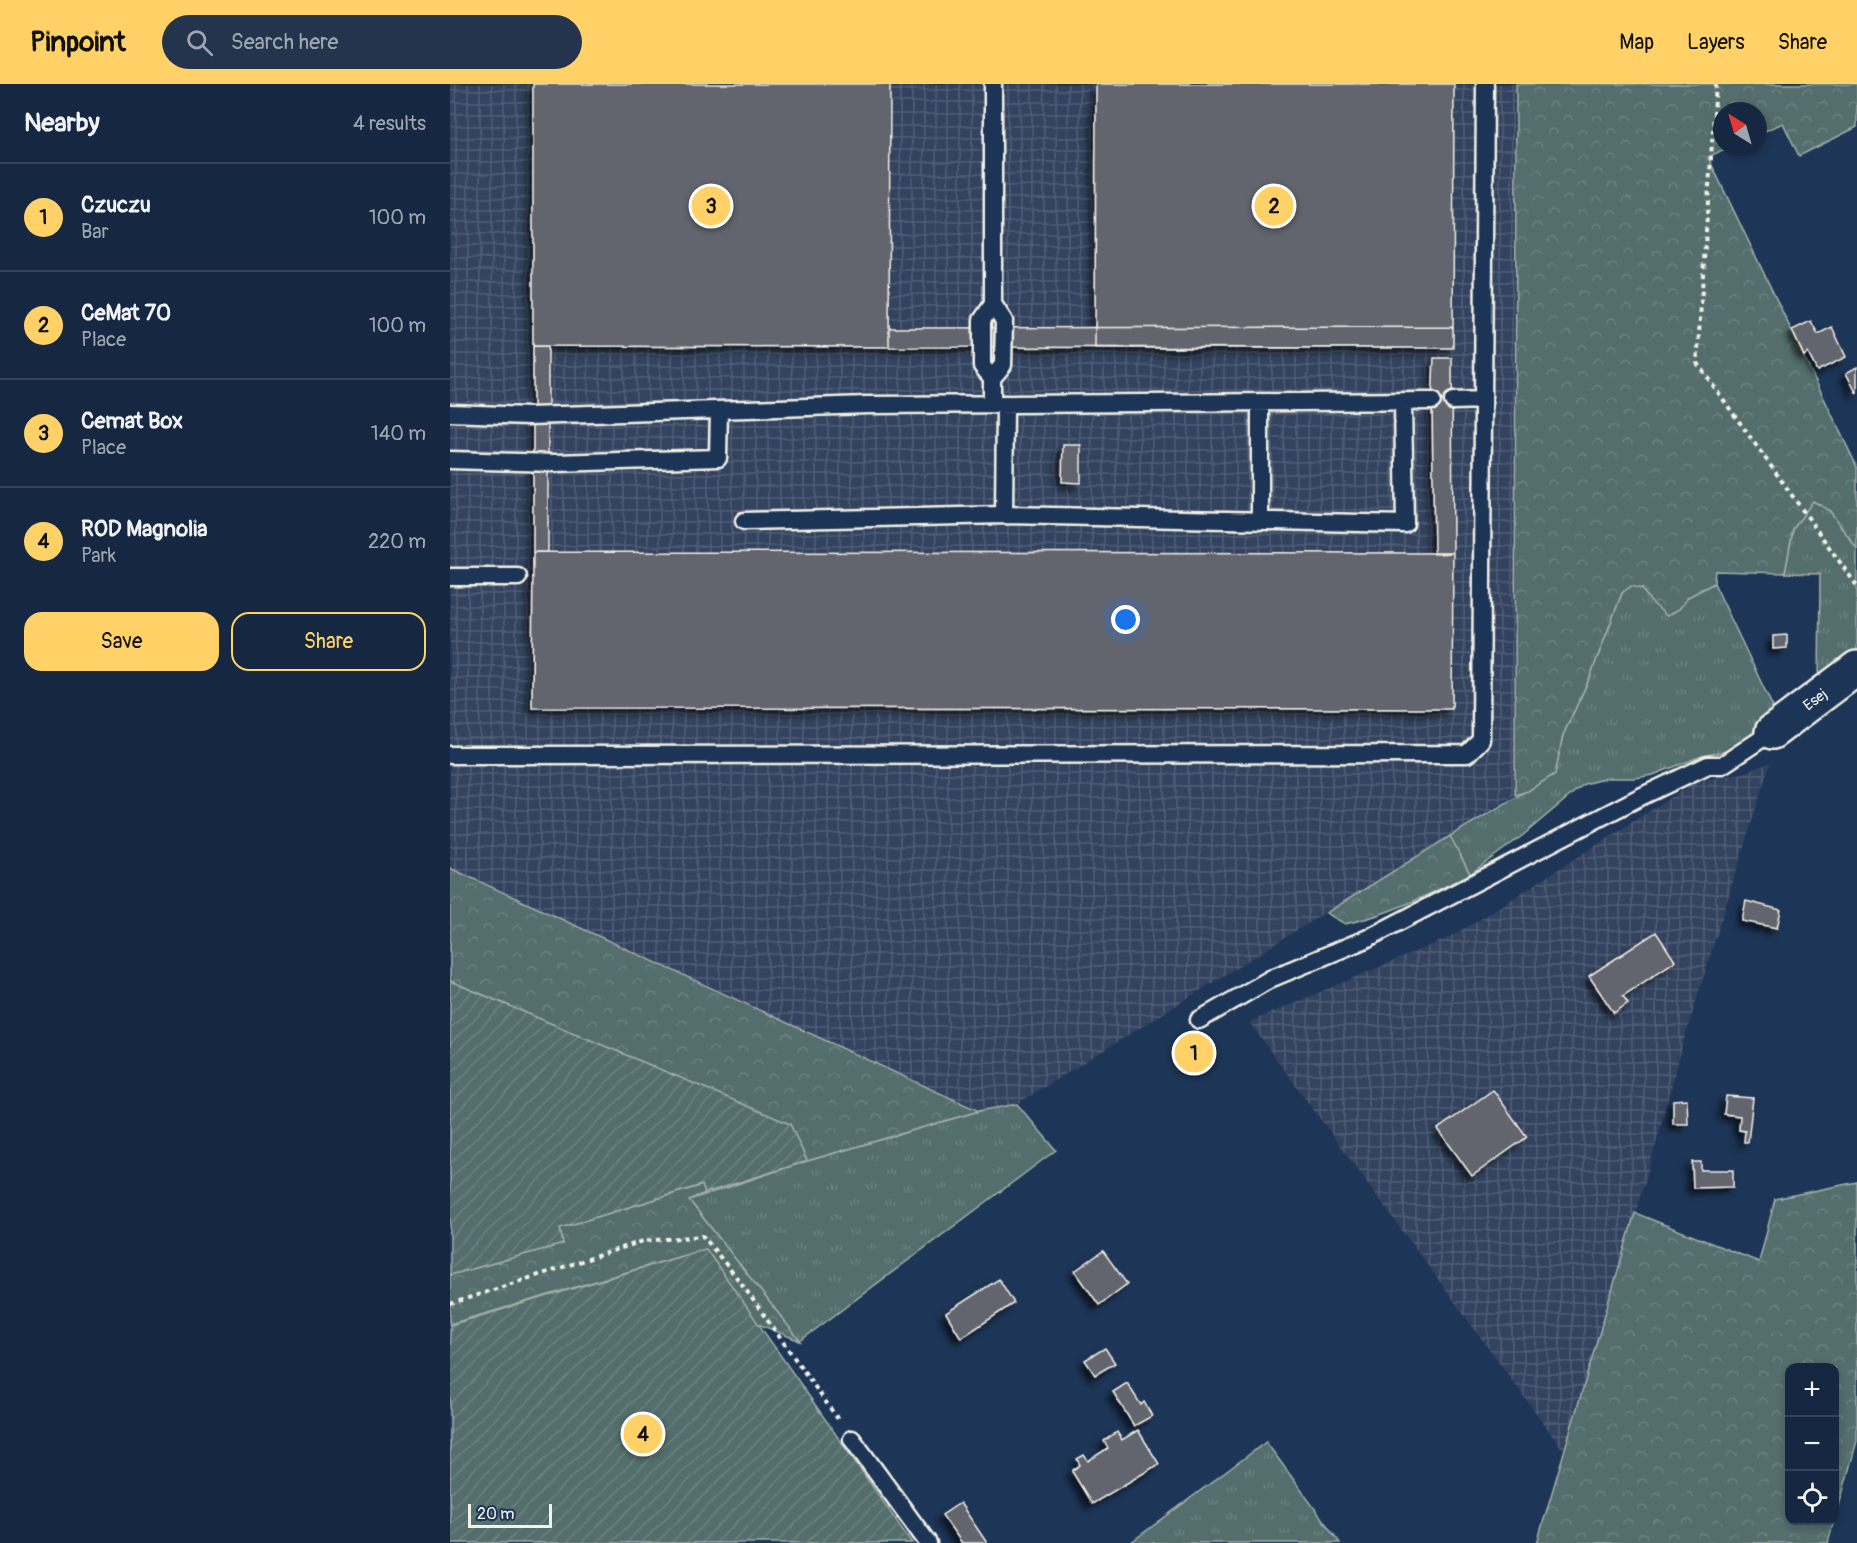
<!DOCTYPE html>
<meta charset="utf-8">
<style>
:root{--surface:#162841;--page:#23344c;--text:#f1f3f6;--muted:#9ea6b1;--line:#35445a;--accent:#ffd166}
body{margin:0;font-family:Pangolin,sans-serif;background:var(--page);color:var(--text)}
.controls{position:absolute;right:18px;bottom:18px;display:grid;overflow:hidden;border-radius:12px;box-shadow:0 3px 9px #0003}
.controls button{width:54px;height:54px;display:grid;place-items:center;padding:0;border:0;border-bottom:2px solid var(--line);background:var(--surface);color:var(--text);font:30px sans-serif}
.compass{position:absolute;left:1263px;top:18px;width:54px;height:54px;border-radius:50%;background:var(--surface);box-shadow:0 3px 9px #0003;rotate:323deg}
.scale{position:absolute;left:18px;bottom:15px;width:84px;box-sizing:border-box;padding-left:6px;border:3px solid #f4f1e8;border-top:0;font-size:16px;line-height:21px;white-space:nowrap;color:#f4f1e8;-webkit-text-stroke:4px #1d3557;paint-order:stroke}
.you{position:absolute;left:676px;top:536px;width:21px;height:21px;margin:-15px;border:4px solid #fff;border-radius:50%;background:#1a73e8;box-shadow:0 0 0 9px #1a73e833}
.badge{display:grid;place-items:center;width:39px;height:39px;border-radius:50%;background:var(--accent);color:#111;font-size:20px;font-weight:700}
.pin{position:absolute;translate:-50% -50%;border:3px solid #fff;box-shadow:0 2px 6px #0006}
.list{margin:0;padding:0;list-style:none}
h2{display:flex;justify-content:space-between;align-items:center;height:78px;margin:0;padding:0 24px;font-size:26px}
h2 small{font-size:20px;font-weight:400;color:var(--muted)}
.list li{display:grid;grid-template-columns:39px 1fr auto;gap:18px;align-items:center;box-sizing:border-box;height:108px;padding:0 24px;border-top:2px solid var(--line)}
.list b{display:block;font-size:22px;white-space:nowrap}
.list p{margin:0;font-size:20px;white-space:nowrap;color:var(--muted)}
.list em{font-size:20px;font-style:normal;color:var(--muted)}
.actions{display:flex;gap:12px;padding:18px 24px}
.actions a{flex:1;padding:14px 0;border:2px solid var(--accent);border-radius:18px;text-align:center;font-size:21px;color:var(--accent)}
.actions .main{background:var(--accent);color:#111}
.icon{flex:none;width:33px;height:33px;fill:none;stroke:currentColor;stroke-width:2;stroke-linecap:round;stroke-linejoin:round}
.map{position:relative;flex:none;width:1407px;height:1459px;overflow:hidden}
header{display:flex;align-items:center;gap:36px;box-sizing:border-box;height:84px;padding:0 30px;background:var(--accent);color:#111}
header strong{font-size:28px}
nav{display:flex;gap:33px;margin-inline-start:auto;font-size:21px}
.search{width:420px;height:54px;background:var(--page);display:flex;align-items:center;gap:15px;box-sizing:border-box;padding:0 21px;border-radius:33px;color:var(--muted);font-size:22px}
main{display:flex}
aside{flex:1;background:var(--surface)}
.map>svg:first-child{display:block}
.industrial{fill:url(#industrial-grid)}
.grass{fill:url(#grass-tufts);stroke:#a4b0aa;stroke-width:1.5}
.forest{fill:url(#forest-crowns);stroke:#a4b0aa;stroke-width:1.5}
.garden{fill:url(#garden-furrows);stroke:#a4b0aa;stroke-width:1.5}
.building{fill:#64656e;stroke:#f4f1e8;stroke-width:1.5;filter:url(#shadow)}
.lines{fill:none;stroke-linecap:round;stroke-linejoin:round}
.lane-casing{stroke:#f4f1e8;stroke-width:21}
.street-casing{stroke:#f4f1e8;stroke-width:38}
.path{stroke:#f4f1e8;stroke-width:4;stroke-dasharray:4.5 4.5;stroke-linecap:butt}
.lane{stroke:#1d3557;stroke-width:16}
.street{stroke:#1d3557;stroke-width:33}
.labels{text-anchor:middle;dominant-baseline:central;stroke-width:4.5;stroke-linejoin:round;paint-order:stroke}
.street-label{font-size:15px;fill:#f4f1e8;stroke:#1d3557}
</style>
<header>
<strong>Pinpoint</strong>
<div class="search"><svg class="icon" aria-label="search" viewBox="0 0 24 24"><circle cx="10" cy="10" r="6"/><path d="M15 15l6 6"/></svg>Search here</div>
<nav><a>Map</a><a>Layers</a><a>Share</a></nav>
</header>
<main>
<aside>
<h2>Nearby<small>4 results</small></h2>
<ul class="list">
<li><span class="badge">1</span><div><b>Czuczu</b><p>Bar</p></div><em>100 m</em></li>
<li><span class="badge">2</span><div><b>CeMat 70</b><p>Place</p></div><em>100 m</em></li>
<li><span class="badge">3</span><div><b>Cemat Box</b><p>Place</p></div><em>140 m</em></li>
<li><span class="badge">4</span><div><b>ROD Magnolia</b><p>Park</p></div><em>220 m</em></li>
</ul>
<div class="actions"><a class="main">Save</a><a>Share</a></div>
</aside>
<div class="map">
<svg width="1407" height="1459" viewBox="0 0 1407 1459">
<defs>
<pattern id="industrial-grid" width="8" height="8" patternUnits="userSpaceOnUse" patternTransform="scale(1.5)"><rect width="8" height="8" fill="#32435e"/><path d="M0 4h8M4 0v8" fill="none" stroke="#505f75"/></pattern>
<pattern id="grass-tufts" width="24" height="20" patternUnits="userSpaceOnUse" patternTransform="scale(1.5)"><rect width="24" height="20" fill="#536e6c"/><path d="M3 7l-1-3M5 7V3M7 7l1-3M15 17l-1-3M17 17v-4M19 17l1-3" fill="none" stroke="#6c8381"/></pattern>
<pattern id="forest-crowns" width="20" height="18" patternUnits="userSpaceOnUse" patternTransform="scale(1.5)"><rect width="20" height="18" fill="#536e6c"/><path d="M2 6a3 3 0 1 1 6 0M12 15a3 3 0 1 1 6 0" fill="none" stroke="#6c8381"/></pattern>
<pattern id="garden-furrows" width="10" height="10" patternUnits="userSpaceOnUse" patternTransform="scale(1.5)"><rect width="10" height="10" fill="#536e6c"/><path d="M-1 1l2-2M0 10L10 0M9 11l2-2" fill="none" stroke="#6c8381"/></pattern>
<filter id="shadow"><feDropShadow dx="-5.5" dy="5.5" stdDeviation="3" flood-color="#0009"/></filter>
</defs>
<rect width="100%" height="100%" fill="#1d3557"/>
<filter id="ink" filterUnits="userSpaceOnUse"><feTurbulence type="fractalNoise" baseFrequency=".0167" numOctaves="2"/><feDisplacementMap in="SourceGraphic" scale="12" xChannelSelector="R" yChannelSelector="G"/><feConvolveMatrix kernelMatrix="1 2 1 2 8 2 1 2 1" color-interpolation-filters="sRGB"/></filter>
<g filter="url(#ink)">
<path class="industrial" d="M0 0H1066L1065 711 567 1020 529 1027 0 784Z
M1320 679 1234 956 1204 1067 1114 1367 799 938 996 855 1032 834 1248 696 1289 690Z"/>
<path class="grass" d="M1363 416 1380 427 1407 465V572L1369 604 1370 490 1335 489 1343 445Z
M1264 499 1329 636 1283 666 1252 672 1203 691 1185 694H1157L1134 700 1072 752 1020 790 1000 752 1105 690 1113 651 1140 593 1172 509 1181 501 1192 505 1200 517 1229 525 1238 513Z
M567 1020 606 1066 350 1257 239 1116 357 1077 529 1027Z
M816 1358 890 1459H680Z"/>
<path class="forest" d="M1066 0H1407V43L1349 72 1333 39 1308 50V27H1272V63H1279L1258 73 1407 383V465L1380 427 1363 417 1343 445 1335 489 1265 487 1264 499 1238 513 1229 525 1217 532 1200 517 1192 505 1181 502 1172 509 1140 593 1113 651 1105 690 1078 707 1065 711Z
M1000 752 1020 790C978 811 941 830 895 840L876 829Z
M0 784 529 1027 357 1077 340 1040 0 897Z
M1407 1098V1357L1385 1436 1384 1284H1340V1436L1384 1437 1378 1459H1087L1185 1129 1309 1178 1325 1115Z
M253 1101 255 1109 239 1116 350 1257 308 1240 255 1165 0 1240V1191L113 1160 110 1144Z"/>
<path class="garden" d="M0 897 340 1040 357 1077 255 1109 252 1101 110 1144 113 1160 0 1191Z
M256 1165 462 1459H0V1241Z"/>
<path class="building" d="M83 0H440L439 263 83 262Z
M646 0H1004L1003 264H645Z
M1361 237 1368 250 1382 243 1396 273 1367 287 1358 269 1354 272 1342 246Z
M1003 243V264L439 263V244Z
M83 262H98V468H83Z
M984 274H1002L1003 469 984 470 982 317Z
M1407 283V310L1396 289Z
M613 361H631V399L612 398Z
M83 468 1003 469 1002 625 82 624Z
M1337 551V564L1323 565V552Z
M1296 817 1331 826 1327 844 1292 837Z
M1206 848 1225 877 1173 912 1178 919 1164 929 1139 892Z
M1043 1006 1077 1053 1022 1092 988 1045Z
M1276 1012 1303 1014 1298 1058H1294L1295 1047 1289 1046 1290 1032 1274 1030Z
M1237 1015 1238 1040H1223V1016Z
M1242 1078H1251V1086H1283V1103L1243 1104Z
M653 1167 677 1200 649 1221 625 1187Z
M549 1195 564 1219 511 1254 496 1229Z
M655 1264 665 1279 645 1291 635 1276Z
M677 1299 691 1321 694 1318 702 1332 684 1342 663 1308Z
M688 1346 709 1380 642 1420 623 1389V1386L630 1381 627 1375 634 1371 638 1377 658 1364 654 1357 667 1348 672 1356Z
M510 1419 537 1459H512L492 1431Z"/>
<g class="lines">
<defs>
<path id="lane" d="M542 294 553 281 554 237 543 220V0
M1003 317 1033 316
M542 319V294L532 282V236L543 220
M0 329 79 332 418 321 982 317
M0 376 105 379 268 374 269 326
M554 431 555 320
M294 437 554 431 955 440 953 317
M810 437V318
M0 493H68
M0 671 1017 670 1031 656 1035 0
M749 936 822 894 916 855 1188 714 1258 681H1272L1322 648
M402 1355 478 1459"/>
<g id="street">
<path id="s1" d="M1322 648 1407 584"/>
</g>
</defs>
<use href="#lane" class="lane-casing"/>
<use href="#street" class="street-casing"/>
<path class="path" d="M1266 0 1247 279 1407 502
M0 1220 193 1157 253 1152 291 1199 390 1338"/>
<use href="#lane" class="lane"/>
<use href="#street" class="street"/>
</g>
</g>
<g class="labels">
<g class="street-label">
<text stroke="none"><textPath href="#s1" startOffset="54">Esej</textPath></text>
</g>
</g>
</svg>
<div class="controls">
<button>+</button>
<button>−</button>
<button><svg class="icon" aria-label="locate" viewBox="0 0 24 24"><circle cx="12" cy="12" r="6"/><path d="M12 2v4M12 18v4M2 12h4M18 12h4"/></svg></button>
</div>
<svg class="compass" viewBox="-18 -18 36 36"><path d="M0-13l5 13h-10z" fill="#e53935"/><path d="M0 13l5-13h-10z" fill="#9ea6b1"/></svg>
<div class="scale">20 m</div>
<div class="you"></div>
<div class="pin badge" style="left:744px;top:969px">1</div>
<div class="pin badge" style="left:824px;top:122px">2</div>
<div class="pin badge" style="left:261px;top:122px">3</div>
<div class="pin badge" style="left:193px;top:1350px">4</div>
</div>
</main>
